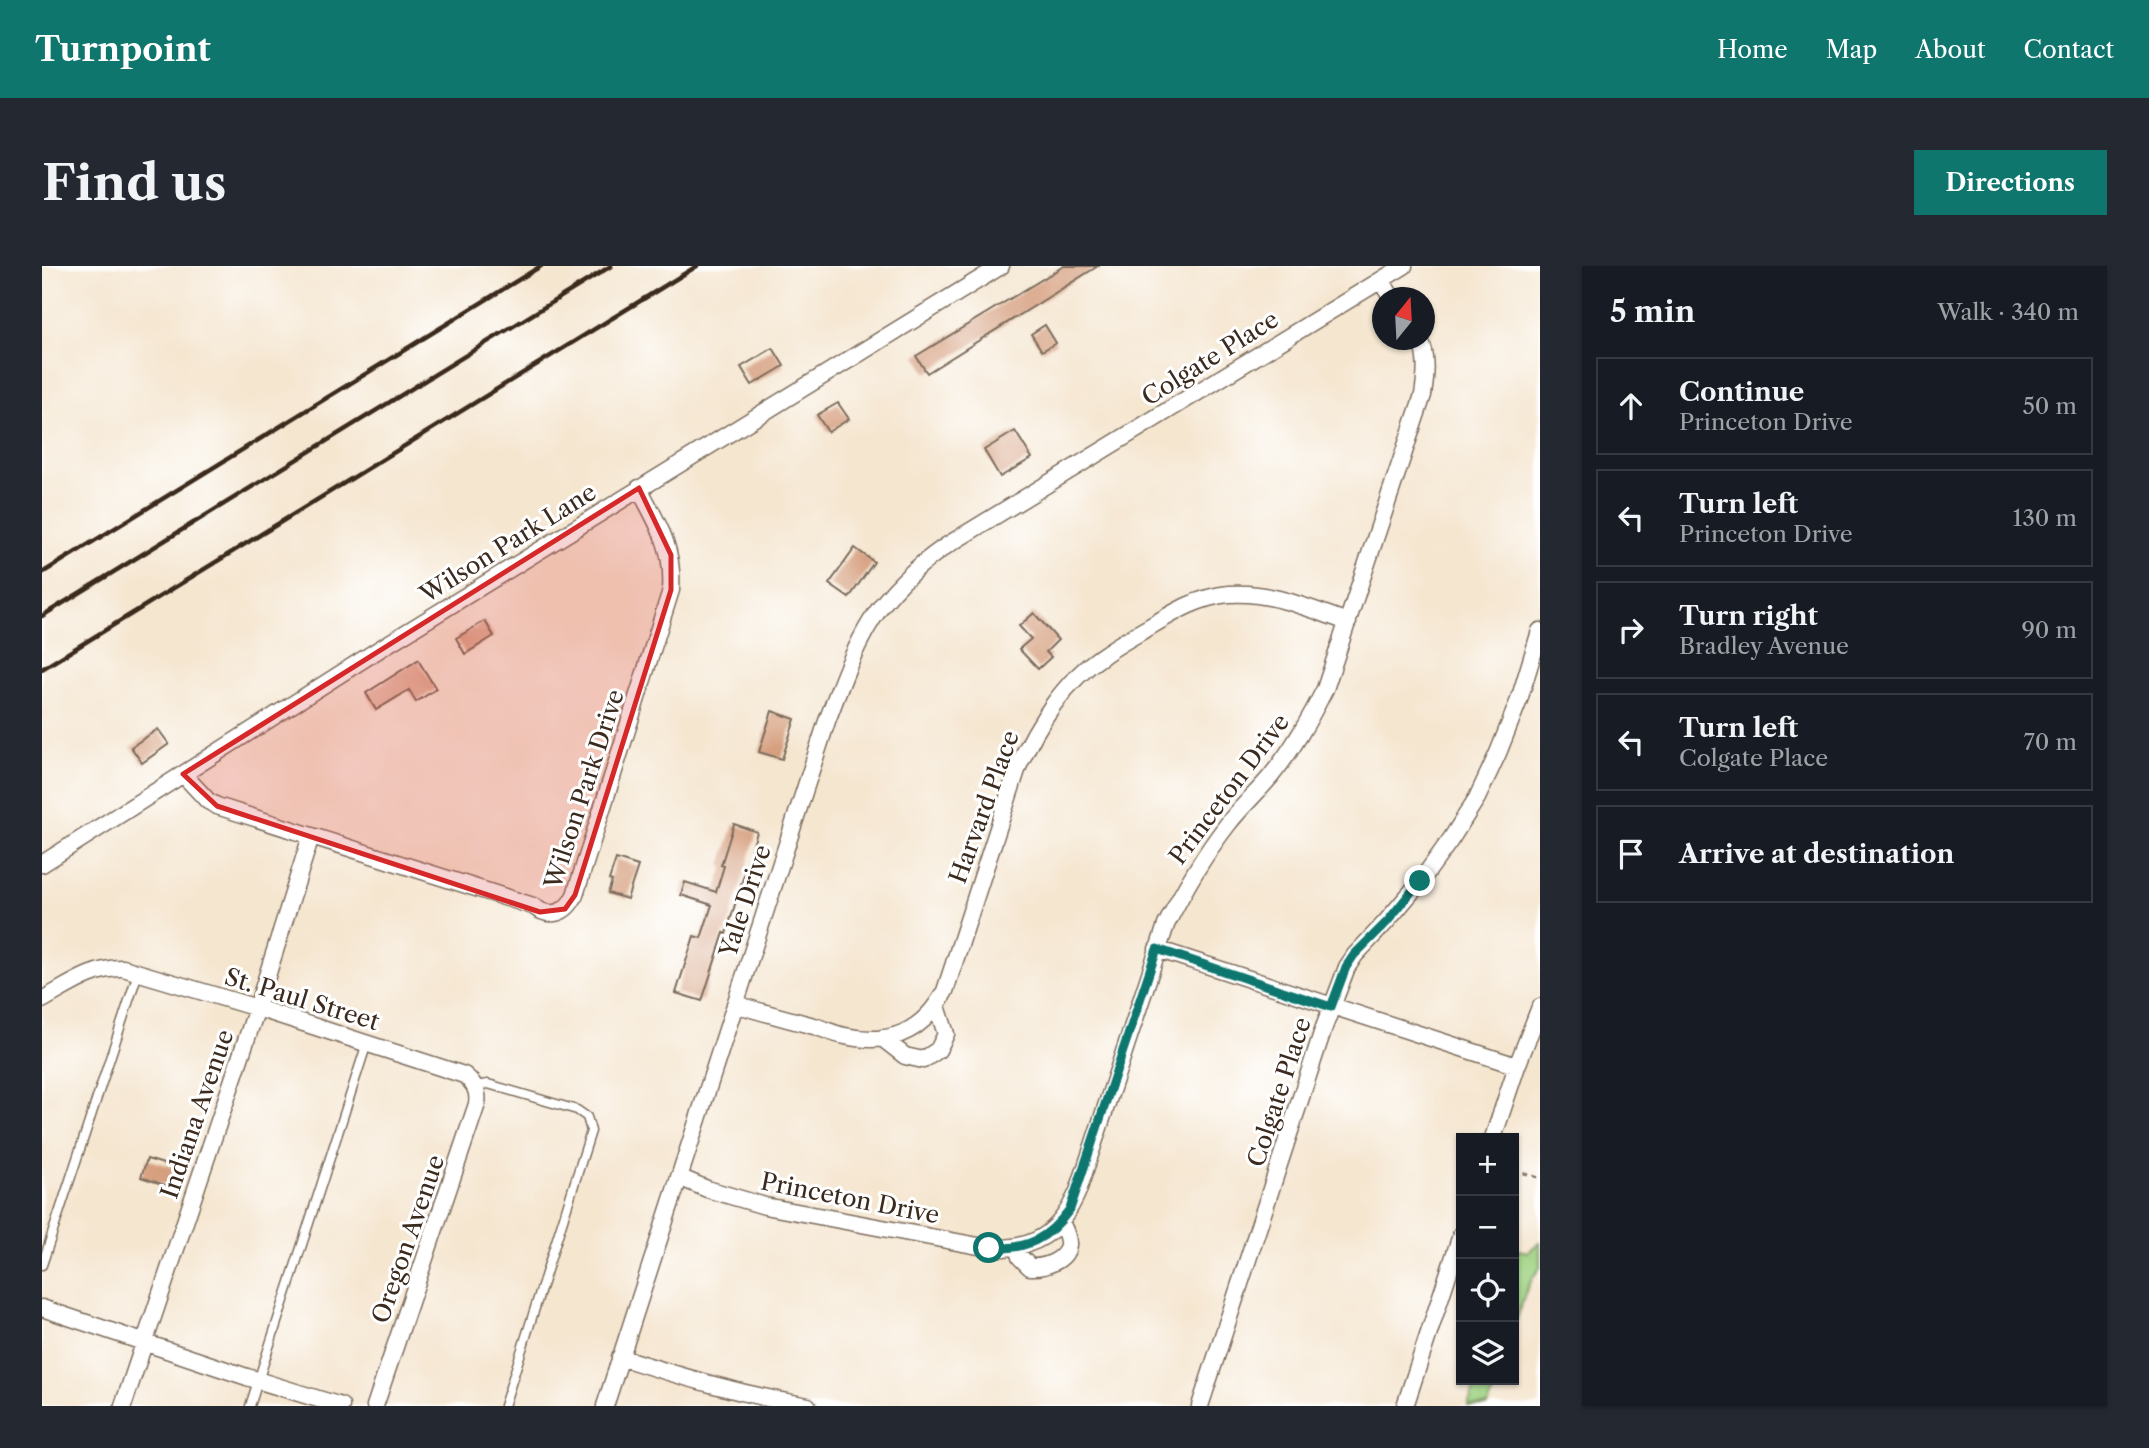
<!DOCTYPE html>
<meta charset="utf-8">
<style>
:root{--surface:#171b24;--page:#242831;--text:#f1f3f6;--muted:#9ea1a6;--line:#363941;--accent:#0f766e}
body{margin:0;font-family:"Libre Caslon Text",serif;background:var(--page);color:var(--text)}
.controls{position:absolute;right:21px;bottom:21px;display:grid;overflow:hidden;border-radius:0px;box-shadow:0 2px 5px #0004}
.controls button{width:63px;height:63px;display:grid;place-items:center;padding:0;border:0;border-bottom:2px solid var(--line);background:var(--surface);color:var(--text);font:35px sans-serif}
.compass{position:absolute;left:1330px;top:21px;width:63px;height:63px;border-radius:50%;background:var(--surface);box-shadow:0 2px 5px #0004;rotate:18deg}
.stop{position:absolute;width:21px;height:21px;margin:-16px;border:5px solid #0f766e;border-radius:50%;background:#fff}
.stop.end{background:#0f766e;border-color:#fff;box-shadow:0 2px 7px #0008}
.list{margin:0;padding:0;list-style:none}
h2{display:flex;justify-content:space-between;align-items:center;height:91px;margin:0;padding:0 28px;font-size:30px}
h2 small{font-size:23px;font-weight:400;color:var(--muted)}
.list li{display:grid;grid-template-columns:46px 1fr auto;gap:21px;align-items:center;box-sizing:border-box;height:98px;margin:0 14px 14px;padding:0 14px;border:2px solid var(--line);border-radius:0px}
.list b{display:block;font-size:26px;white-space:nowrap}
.list p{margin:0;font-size:23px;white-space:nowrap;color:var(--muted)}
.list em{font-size:23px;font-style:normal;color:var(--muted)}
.icon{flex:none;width:38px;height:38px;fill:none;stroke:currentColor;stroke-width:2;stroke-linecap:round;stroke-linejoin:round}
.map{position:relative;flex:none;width:1498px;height:1140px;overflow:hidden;border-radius:0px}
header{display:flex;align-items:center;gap:42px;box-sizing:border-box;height:98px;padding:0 35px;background:var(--accent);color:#fff}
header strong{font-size:33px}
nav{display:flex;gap:38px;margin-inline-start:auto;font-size:24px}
.intro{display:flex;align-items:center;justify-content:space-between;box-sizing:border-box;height:168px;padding:0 42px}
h1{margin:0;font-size:49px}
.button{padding:18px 32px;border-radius:0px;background:var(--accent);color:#fff;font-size:24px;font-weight:700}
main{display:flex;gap:42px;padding:0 42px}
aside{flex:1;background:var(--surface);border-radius:0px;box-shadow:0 2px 5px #0004}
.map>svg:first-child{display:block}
.green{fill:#9ed181;stroke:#6c7e50;stroke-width:2}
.building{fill:#d69f7e}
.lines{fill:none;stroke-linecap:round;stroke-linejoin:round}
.service-casing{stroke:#7c6c5c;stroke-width:11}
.minor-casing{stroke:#7c6c5c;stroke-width:19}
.path{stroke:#7c6c5c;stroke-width:2.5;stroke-dasharray:5 5;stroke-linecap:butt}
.service{stroke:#fff;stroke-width:8}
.minor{stroke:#fff;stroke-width:16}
.rail{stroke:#3b2a1e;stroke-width:4.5}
.route{stroke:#0f766e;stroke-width:9}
.marked{fill:#d62828;fill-opacity:0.2;stroke:#d62828;stroke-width:5;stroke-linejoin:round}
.labels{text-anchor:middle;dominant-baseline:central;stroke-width:6;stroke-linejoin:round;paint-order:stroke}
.street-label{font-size:24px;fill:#3b2a1e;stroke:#fff}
</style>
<header>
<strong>Turnpoint</strong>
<nav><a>Home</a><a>Map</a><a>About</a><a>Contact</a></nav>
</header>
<div class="intro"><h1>Find us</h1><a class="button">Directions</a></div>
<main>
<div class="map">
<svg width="1498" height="1140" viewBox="0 0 1498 1140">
<rect width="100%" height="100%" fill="#fff"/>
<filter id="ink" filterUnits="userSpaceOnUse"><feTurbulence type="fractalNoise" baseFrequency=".0143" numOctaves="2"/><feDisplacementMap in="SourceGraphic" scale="14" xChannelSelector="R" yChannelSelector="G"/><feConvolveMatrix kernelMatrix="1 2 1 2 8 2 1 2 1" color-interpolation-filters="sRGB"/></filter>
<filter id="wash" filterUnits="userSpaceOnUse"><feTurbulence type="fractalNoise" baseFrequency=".00686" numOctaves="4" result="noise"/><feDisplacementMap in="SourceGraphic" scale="28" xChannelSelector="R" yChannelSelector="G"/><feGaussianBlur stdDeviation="1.57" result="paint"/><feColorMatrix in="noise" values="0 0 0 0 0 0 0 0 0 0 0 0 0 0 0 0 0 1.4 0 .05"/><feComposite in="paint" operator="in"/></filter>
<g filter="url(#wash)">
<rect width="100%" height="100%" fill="#f5e6d0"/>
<path class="green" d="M1498 976V1002L1491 1011 1484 1025 1472 1061V998L1476 984 1486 986Z
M1435 1114H1455L1446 1140H1426Z"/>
<g id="blocks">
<path class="building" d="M1022 0H1056L885 107 874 90Z
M1003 59 1014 77 1000 85 989 68Z
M731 82 742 100 710 119 699 101Z
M796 137 807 153 786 166 775 149Z
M973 165 990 192 958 211 942 184Z
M813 282 832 296 807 332 787 318Z
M992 347 1016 374 1004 386 1009 391 996 403 977 383 989 373 977 360Z
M443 355 452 370 423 388 414 372Z
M376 394 394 423 374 436 367 424 334 444 324 427Z
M730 445 753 453 740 493 717 486Z
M116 463 127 478 100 497 89 481Z
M692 558 715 566 684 668 682 667 660 735 634 727 652 670 659 672 670 639 639 629 643 616 674 626 682 600 679 599Z
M574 593 596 600 585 633 566 627 570 615 567 614Z
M105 893 135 902 129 921 99 911Z"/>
</g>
</g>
<g filter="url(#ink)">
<use href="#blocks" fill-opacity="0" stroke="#7c6c5c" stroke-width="2"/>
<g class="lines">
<defs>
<path id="service" d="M433 820 446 818 535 844 545 851 549 865 462 1140
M0 999 96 707
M208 1140 325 777"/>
<path id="minor" d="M1339 14 1350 32
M141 508 166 535 175 540 491 640C508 653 524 648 533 629L629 324C632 281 616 259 597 222
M0 598 336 384 959 0
M1115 683 1475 800
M0 734C26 720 51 701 81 702L215 742 422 809C432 817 437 825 435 838L333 1140
M693 738C719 746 745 753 772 760 782 763 792 768 803 770 848 780 881 766 903 725L976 501C996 457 1022 415 1063 388 1077 378 1093 369 1109 360 1134 345 1157 331 1187 328 1228 325 1268 343 1306 356
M840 772 863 790 881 794 896 784 904 768 895 740
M1451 872 1475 800 1498 741
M637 911 665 923 723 940 947 982C993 984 1018 967 1036 925L1124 659C1142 623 1161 590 1186 558 1199 541 1215 527 1229 510 1251 483 1267 454 1283 423L1381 129C1384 110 1386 91 1378 74
M975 981 978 991 988 1001C1002 1002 1024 995 1026 979 1027 971 1022 963 1019 956
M0 1042 205 1111 299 1140
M578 1091C641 1111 702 1129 766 1140
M81 1140 215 742 269 570
M563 1140 785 455C815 375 831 330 904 280L1362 0
M1158 1140 1281 764 1305 701 1313 689 1344 656 1378 616 1409 573 1435 532 1456 487 1477 434 1498 365
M1363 1140 1419 969"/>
</defs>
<use href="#service" class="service-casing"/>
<use href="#minor" class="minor-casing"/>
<path class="path" d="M1472 904 1498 912"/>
<use href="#service" class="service"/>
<use href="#minor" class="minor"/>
<path class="rail" d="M0 307 499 0
M0 350 569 0
M0 403 655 0"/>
</g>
</g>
<g class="lines" filter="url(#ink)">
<path class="route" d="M947 982C985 984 1006 973 1028 943L1115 683 1289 741 1304 701 1312 689 1345 656 1378 615"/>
</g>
<path class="marked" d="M597 222 629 289V324L533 629 523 643 498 646 175 540 141 508Z"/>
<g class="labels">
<g class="street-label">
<text transform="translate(1168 92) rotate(-32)">Colgate Place</text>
<text transform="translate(466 277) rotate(-32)">Wilson Park Lane</text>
<text transform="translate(542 523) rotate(-72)">Wilson Park Drive</text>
<text transform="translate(1187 523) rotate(-53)">Princeton Drive</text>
<text transform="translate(942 541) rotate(-70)">Harvard Place</text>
<text transform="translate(703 635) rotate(-72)">Yale Drive</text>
<text transform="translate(260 733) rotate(17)">St. Paul Street</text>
<text transform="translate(1237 826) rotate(-72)">Colgate Place</text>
<text transform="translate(155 848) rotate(-71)">Indiana Avenue</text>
<text transform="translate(808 932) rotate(11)">Princeton Drive</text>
<text transform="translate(366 973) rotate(-71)">Oregon Avenue</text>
</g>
</g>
</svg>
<div class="controls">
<button>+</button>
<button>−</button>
<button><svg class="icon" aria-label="locate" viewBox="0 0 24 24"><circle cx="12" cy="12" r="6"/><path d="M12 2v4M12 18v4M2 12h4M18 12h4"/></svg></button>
<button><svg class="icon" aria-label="layers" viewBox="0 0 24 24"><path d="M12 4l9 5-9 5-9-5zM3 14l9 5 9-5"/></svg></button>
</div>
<svg class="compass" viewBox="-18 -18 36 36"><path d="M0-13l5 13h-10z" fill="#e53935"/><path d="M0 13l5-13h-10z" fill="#9ea1a6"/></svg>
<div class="stop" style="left:947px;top:982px"></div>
<div class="stop end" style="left:1378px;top:615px"></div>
</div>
<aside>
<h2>5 min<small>Walk · 340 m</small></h2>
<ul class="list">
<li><svg class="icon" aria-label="ahead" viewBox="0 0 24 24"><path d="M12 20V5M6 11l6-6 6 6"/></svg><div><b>Continue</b><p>Princeton Drive</p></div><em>50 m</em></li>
<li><svg class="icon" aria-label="left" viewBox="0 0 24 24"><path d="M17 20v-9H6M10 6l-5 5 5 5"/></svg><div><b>Turn left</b><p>Princeton Drive</p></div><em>130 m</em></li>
<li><svg class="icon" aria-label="right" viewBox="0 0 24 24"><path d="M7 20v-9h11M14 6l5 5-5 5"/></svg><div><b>Turn right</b><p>Bradley Avenue</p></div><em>90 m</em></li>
<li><svg class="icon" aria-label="left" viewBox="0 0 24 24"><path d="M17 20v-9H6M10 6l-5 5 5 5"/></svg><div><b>Turn left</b><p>Colgate Place</p></div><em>70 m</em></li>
<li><svg class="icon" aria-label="arrive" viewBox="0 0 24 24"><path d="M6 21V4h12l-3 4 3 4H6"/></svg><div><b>Arrive at destination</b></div></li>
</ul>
</aside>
</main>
